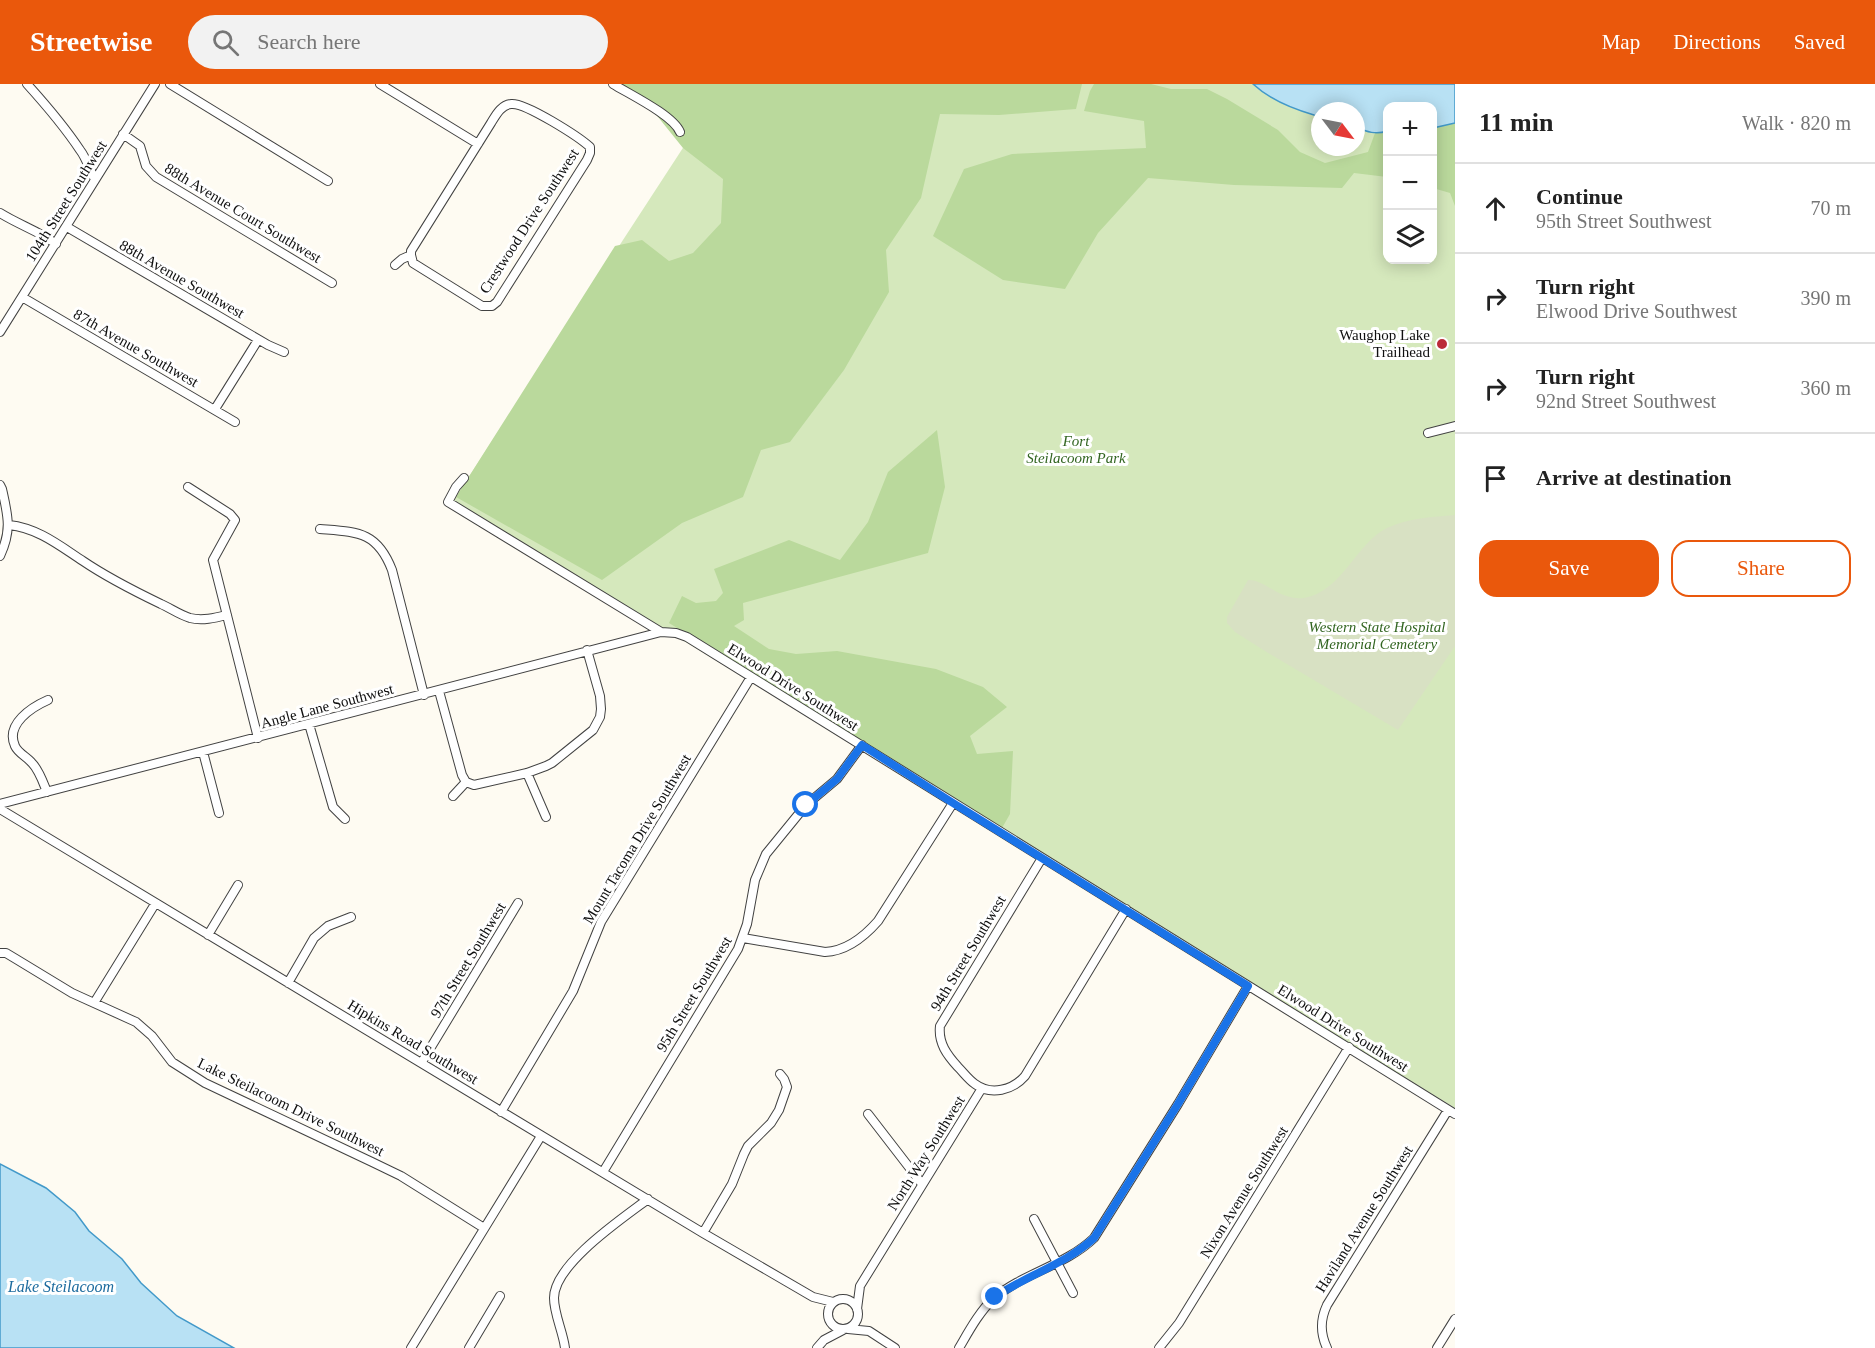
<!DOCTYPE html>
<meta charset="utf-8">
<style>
:root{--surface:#fff;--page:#f2f2f2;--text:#222;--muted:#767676;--line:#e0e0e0;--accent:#ea580c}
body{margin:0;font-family:Georgia,serif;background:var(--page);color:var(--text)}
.controls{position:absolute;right:18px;top:18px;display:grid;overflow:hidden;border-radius:12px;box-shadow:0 3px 15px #0003}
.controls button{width:54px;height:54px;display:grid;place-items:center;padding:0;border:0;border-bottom:2px solid var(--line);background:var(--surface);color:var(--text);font:30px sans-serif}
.compass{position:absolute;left:1311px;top:18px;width:54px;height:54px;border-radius:50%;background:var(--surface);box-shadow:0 3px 15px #0003;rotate:122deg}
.stop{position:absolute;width:18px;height:18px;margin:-14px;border:4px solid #1a73e8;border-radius:50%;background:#fff}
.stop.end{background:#1a73e8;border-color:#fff;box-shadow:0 2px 6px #0008}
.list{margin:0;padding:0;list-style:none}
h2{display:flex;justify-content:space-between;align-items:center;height:78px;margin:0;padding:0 24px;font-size:26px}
h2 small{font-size:20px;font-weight:400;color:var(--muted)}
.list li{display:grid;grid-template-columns:39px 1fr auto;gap:18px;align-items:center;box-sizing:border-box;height:90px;padding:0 24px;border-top:2px solid var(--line)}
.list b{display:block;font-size:22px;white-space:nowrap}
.list p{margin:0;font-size:20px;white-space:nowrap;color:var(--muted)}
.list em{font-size:20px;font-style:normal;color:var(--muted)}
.actions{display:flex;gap:12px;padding:18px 24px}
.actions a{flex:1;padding:14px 0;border:2px solid var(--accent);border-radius:18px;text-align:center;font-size:21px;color:var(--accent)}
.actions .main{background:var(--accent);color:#fff}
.icon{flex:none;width:33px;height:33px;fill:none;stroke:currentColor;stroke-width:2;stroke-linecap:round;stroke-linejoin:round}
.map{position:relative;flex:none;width:1455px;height:1264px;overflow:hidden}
header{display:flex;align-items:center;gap:36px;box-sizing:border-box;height:84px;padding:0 30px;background:var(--accent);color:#fff}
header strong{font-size:28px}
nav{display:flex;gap:33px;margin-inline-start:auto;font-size:21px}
.search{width:420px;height:54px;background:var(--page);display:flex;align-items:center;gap:15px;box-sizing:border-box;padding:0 21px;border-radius:33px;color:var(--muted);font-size:22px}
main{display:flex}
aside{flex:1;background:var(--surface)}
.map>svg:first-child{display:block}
.green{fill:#d5e8bc;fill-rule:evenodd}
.forest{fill:#bad99c}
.cemetery{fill:#d8e1c3}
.water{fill:#b8e1f4;stroke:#4299c9;stroke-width:1.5}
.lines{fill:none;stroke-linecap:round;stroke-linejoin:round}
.minor-casing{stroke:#424242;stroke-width:10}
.minor{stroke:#fff;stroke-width:8}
.route{stroke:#1a73e8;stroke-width:8}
.poi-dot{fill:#bb2b39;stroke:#fff;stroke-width:2}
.labels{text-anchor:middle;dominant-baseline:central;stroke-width:6;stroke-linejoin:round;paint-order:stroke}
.street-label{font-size:15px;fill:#0f0f0f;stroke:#fff}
.poi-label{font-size:15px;fill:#0f0f0f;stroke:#fff;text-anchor:end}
.park-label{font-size:15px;font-style:italic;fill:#326521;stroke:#fff}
.water-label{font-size:16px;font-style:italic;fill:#1c6b9e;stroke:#fff}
</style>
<header>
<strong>Streetwise</strong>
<div class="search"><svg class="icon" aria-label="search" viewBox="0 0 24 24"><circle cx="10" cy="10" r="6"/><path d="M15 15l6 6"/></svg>Search here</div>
<nav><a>Map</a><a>Directions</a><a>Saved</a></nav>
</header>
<main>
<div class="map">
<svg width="1455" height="1264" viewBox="0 0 1455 1264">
<rect width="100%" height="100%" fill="#fefbf2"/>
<path class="green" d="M614 0H1455V1024L453 417 692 50ZM1388 22H1432V176H1388ZM1320 27H1356V63H1320Z"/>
<path class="forest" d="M613 0H1082L1076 25 999 31 940 30 921 114 886 166 889 208 844 286 790 358 761 366 743 413 682 439 602 496 456 413 615 162 642 156 669 177 693 169 721 139 723 95 683 64 650 23Z
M1094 0H1151L1171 5H1207L1227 15 1278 46 1300 68 1325 79 1368 68 1375 49 1387 47V93L1354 89 1342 104 1234 101 1148 94 1098 149 1065 205 1003 196 933 152 964 85 1012 70 1146 64 1144 37 1084 27 1090 7Z
M1455 39V122L1450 109 1433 104V44Z
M937 346 945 403 928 469 743 519 744 536 734 542 769 565 796 570 837 567 936 585 983 603 1007 623 970 652 977 670 1013 667 1010 730 1002 744 669 539 682 512 696 519 716 517 723 509 714 485 789 456 840 476 868 438 888 388Z"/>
<path class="cemetery" d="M1455 431V562L1398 646 1265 567 1235 548 1227 539V533L1248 496C1265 495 1279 517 1304 514 1343 507 1355 460 1387 444 1408 434 1433 433 1455 431Z"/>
<path class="water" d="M1253 0H1455V39L1433 44 1432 22H1388L1387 47C1376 51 1367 48 1356 43V27H1320V32L1314 31C1293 25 1269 15 1253 0Z
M0 1080 46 1104 75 1128 89 1147 122 1175 141 1199 177 1232 234 1264H0Z"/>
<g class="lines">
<defs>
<path id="minor" d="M27 0C46 21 64 42 80 66 87 75 89 86 95 95
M170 0 328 97
M380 0 478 60
M613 0C629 10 673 31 680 48
M123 50 140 62 146 82 156 93 332 199
M0 129C19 141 39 147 56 160
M67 143 268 261 284 268
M395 181 402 175 411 171V167L491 39C496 31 501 21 511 20 525 18 579 53 590 63V69L587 76 497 218 492 222H482L413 179 411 171
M22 213 235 338
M0 248 155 0
M215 325 258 256
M1428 349 1455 342
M464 394 456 403 448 418 661 548 676 549 687 553 1455 1030
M0 401 2 405C8 432 12 446 0 472
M188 403 230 430 235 436 213 476 258 654
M9 441C38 444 60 462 83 477 108 494 134 507 161 520 170 524 180 531 190 534 202 537 215 534 227 531
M320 445C357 448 377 447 392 486L424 611
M439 607 462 691 466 698 474 701 527 689 546 682 552 679 593 646 600 633 601 625 600 612 587 566
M309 640 333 723 345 735
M203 668 219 729
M527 689 546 733
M47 708C43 698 39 686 32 679 27 673 18 669 15 662 5 640 32 623 48 616
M453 712 466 698
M0 720 661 548
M0 725 703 1149 813 1213 833 1218
M1042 774 940 942C938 959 947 971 958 983 964 989 968 995 975 1000 991 1012 1013 1006 1025 992L1126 825
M208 851 238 801
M743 854 825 868C847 867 864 853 878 837L953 719
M0 869H6L16 875 72 909 136 938 152 952 172 978 205 999 372 1078 401 1092 484 1144
M288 899 314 854 328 842 351 833
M94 919 155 820
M422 978 518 819
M501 1028 573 907 601 838 751 593
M868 1030 922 1100
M603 1088 738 865 747 840 755 796 766 770 806 721 837 695 862 661
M1034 1135 1073 1209
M703 1149 732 1100 744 1070 748 1062 771 1039 779 1026 787 1003 784 995 780 990
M828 1230a15 15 0 1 1 30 0a15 15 0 1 1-30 0Z
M857 1225 860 1202 982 1004
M848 1245 869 1247 895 1264
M411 1264 541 1052
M469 1264 500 1212
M565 1264C563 1248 554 1230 554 1214 554 1180 623 1134 648 1115
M817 1264 824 1256 843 1246
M959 1264C969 1247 979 1228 994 1214 1024 1189 1066 1181 1094 1154L1178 1020 1248 902
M1159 1264 1179 1239 1349 963
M1327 1264C1320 1249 1320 1236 1327 1221L1448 1026
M1437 1264 1455 1235"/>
</defs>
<use href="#minor" class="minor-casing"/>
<use href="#minor" class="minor"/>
</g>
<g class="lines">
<path class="route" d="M806 721 837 695 862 661 953 719 1248 902 1178 1020 1094 1154C1066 1180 1027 1191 995 1213"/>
</g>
<circle class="poi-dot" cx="1442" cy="260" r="6"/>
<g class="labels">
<g class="street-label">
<text transform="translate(66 117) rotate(-58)">104th Street Southwest</text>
<text transform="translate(243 129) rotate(31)">88th Avenue Court Southwest</text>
<text transform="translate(529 137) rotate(-57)">Crestwood Drive Southwest</text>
<text transform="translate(182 195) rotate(30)">88th Avenue Southwest</text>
<text transform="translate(136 264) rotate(30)">87th Avenue Southwest</text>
<text transform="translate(793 603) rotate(32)">Elwood Drive Southwest</text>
<text transform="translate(327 622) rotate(-15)">Angle Lane Southwest</text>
<text transform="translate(637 755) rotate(-59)">Mount Tacoma Drive Southwest</text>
<text transform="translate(968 869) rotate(-59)">94th Street Southwest</text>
<text transform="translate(468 876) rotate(-59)">97th Street Southwest</text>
<text transform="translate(694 910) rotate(-59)">95th Street Southwest</text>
<text transform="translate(1343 944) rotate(32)">Elwood Drive Southwest</text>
<text transform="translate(413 958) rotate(31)">Hipkins Road Southwest</text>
<text transform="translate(291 1023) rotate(26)">Lake Steilacoom Drive Southwest</text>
<text transform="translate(926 1069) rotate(-58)">North Way Southwest</text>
<text transform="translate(1244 1108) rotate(-58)">Nixon Avenue Southwest</text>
<text transform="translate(1364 1135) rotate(-58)">Haviland Avenue Southwest</text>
</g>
<g class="poi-label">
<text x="1430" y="251">Waughop Lake<tspan x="1430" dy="17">Trailhead</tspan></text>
</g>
<g class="park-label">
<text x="1076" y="357">Fort<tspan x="1076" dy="17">Steilacoom Park</tspan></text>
<text x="1377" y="543">Western State Hospital<tspan x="1377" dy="17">Memorial Cemetery</tspan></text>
</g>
<g class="water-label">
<text x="61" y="1202">Lake Steilacoom</text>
</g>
</g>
</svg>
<div class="controls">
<button>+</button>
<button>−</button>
<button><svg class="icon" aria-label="layers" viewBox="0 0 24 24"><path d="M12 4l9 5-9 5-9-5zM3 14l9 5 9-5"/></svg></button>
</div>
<svg class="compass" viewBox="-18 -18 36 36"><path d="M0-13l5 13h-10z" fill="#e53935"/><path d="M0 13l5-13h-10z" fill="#767676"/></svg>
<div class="stop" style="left:806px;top:721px"></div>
<div class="stop end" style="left:995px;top:1213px"></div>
</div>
<aside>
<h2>11 min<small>Walk · 820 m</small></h2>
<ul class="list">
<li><svg class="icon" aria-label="ahead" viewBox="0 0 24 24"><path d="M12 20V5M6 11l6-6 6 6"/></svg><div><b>Continue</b><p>95th Street Southwest</p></div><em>70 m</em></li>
<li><svg class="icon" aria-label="right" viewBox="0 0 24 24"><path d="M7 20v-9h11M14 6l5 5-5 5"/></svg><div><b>Turn right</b><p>Elwood Drive Southwest</p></div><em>390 m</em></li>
<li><svg class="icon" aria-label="right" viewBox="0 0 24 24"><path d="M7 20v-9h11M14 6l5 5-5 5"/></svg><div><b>Turn right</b><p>92nd Street Southwest</p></div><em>360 m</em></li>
<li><svg class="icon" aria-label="arrive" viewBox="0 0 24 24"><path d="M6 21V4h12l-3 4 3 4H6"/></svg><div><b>Arrive at destination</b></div></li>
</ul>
<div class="actions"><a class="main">Save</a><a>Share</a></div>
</aside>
</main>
